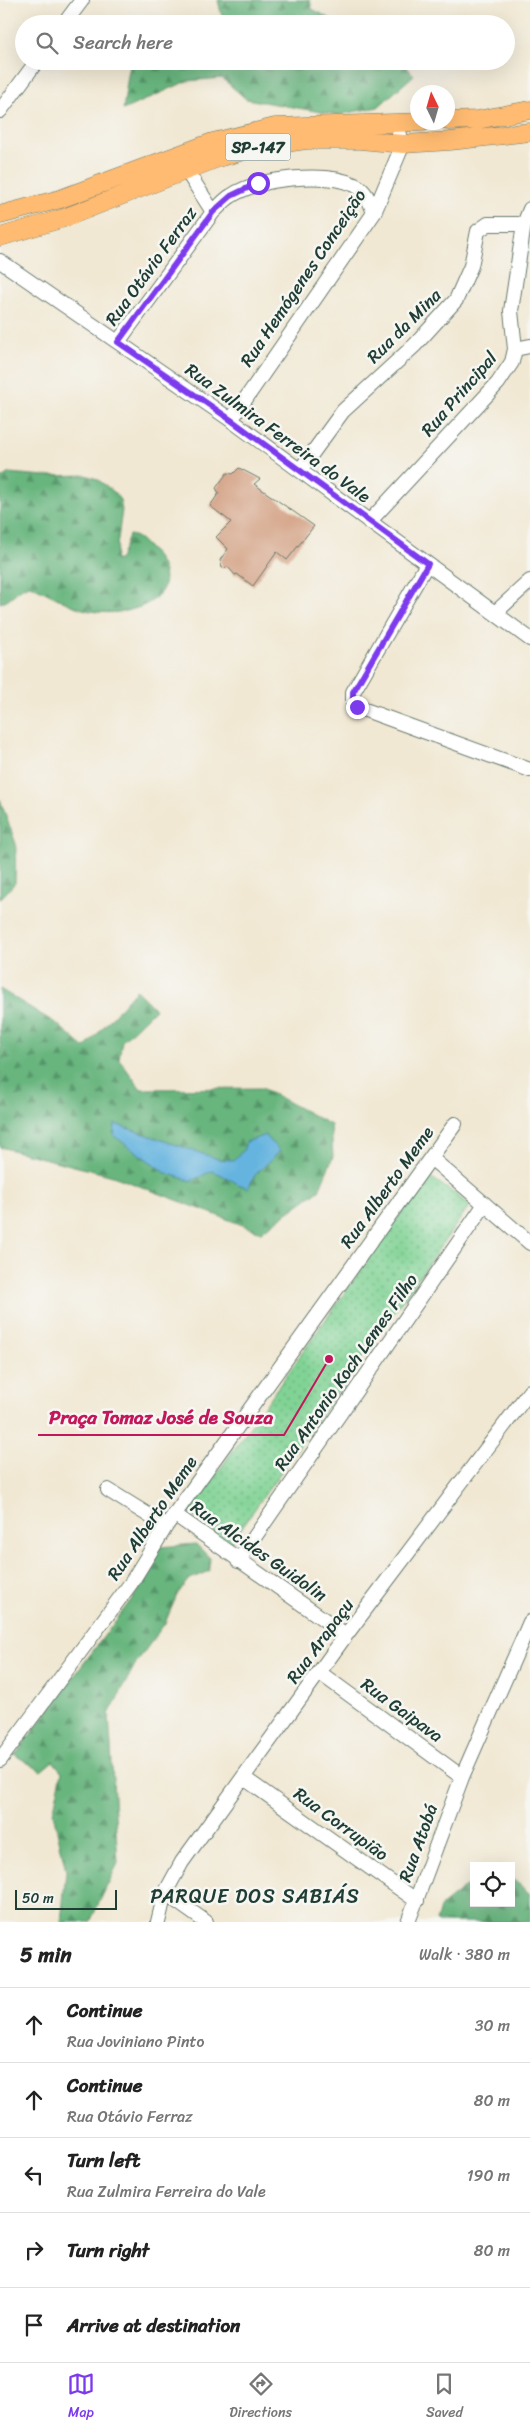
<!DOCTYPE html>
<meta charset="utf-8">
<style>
:root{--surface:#fff;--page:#f2f2f2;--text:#222;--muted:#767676;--line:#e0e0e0;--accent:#7c3aed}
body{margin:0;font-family:Sriracha,sans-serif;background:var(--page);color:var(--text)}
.controls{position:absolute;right:15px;bottom:15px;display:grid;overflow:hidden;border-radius:0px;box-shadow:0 5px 20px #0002}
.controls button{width:45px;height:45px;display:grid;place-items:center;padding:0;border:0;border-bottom:1px solid var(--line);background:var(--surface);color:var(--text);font:25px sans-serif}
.compass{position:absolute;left:410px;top:85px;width:45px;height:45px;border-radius:50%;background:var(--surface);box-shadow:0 5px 20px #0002;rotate:355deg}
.scale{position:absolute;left:15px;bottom:12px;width:102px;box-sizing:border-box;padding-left:5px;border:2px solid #1f3d34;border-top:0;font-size:14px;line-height:18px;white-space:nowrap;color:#1f3d34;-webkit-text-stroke:4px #f6f6f2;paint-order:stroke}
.stop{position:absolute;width:15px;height:15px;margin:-11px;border:4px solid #7c3aed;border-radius:50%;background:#fff}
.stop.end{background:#7c3aed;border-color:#fff;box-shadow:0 1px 5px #0008}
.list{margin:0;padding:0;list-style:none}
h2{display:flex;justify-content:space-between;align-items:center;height:65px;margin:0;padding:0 20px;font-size:21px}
h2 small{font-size:16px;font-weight:400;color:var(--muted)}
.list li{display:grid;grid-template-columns:32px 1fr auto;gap:15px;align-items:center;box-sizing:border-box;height:75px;padding:0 20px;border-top:1px solid var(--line)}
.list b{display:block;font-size:19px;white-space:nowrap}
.list p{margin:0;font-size:16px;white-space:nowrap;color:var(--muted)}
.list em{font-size:16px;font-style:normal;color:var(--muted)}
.icon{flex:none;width:28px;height:28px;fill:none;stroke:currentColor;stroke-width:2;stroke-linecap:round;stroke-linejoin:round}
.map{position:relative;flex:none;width:530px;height:1922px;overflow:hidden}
.search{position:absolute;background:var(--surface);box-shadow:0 5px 20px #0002;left:15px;right:15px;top:15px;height:55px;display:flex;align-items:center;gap:12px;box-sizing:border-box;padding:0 18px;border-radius:28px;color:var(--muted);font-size:19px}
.sheet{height:440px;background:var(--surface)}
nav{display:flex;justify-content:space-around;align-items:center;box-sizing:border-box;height:70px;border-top:1px solid var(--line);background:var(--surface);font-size:14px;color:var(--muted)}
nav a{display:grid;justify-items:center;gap:2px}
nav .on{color:var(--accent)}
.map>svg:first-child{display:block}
.grass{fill:url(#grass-dots);stroke:#508864}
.forest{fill:url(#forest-firs);stroke:#447959}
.water{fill:#65b4df;stroke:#42788a}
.building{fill:#d5a589}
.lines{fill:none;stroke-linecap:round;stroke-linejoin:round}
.minor-casing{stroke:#68796c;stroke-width:16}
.major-casing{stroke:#68796c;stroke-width:19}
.minor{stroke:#fff;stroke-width:14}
.major{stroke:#ffbb71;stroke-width:18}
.route{stroke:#7c3aed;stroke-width:6}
.labels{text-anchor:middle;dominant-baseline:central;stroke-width:5;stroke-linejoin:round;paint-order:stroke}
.shield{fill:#f6f6f2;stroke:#60746d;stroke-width:1}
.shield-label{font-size:16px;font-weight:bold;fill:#1f3d34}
.street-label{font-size:18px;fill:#1f3d34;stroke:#f6f6f2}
.quarter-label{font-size:20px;letter-spacing:1px;fill:#1f3d34;stroke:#f6f6f2}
.leader{fill:none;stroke:#c2185b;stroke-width:2}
.callout-dot{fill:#c2185b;stroke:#f6f6f2;stroke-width:2}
.callout-label{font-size:19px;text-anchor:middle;font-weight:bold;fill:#c2185b;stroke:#f6f6f2;stroke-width:5;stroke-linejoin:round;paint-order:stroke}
</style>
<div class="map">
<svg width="530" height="1922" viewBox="0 0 530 1922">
<defs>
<pattern id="grass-dots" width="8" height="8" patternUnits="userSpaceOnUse" patternTransform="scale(1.25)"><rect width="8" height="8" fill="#81d395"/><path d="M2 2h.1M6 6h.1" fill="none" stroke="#69ac7a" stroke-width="1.8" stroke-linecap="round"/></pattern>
<pattern id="forest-firs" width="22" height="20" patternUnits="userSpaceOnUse" patternTransform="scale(1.25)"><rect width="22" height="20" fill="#68b57e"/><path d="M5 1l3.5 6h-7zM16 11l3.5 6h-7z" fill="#559468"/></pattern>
</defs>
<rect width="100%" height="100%" fill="#f6f6f2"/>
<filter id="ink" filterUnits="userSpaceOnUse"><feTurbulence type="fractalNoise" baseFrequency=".02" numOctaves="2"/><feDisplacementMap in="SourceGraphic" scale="10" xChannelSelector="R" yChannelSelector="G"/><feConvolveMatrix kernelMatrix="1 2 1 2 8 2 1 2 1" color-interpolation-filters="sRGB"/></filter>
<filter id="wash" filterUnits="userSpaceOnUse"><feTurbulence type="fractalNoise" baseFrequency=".0096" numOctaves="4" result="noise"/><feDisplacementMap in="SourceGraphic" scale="20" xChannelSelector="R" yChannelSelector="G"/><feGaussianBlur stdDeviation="1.12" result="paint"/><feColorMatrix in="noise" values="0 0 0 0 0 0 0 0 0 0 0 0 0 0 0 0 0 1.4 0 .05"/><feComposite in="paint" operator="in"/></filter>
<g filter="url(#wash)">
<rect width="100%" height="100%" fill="#f1e8d3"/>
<path class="grass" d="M428 1175 470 1205 230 1544 189 1513Z"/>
<path class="forest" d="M218 0H310L312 9 340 24H214L222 17Z
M130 61H401L414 75 378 107 338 115 246 99 222 78 187 81 123 110Z
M9 473 45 476 86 475 97 479 114 492 120 500 122 510 115 561 120 559 129 535C138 536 141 540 148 547 192 591 141 617 97 612 74 610 51 594 30 585 17 588 13 599 0 603V479Z
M0 799 16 844 15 883 0 899Z
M0 989 57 1024 85 1048 136 990 155 1009 122 1041 119 1059 141 1089 262 1088 331 1125 333 1157 319 1190 261 1232 113 1176 0 1147Z
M196 1544 210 1558 209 1571 188 1580 177 1595 165 1623 136 1663 109 1714 118 1863 90 1922H61L66 1871 53 1813 62 1772 53 1761 41 1771 15 1755 146 1580 159 1547Z
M511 1877 530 1894V1922H436L440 1907 474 1880V1903H511Z"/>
<path class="water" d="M115 1124 218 1159 233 1160 243 1151 246 1142 265 1135 280 1151 255 1175 248 1188C235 1184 225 1175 212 1171L191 1181 166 1173 114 1136Z"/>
<g id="blocks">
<path class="building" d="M239 468 260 479 254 484 314 526 287 560 277 552 253 586 237 574 235 575 228 567 222 568 220 560 228 549 216 537 231 522 210 506 219 493 216 488 227 473 233 474Z"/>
</g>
</g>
<g filter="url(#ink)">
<use href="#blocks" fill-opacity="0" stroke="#68796c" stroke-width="1"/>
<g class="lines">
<defs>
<path id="minor" d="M64 24 82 0
M0 111 37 61
M181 162 213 212
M0 261 231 420 530 639
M118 342 213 212C219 207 224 200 231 196 257 178 325 171 355 185 366 190 370 202 374 213
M515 349 530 346
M231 420 374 213 403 144 396 123
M300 470 343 411 415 345 456 300 471 266 478 231 488 224H524
M369 522 498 383 512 362 515 349 511 311 524 224 530 209
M427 564 353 692V703L357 707 530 770
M495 613 530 581
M431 1158 530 1243
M108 1490 166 1526
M174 1514 346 1635
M238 1561 485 1204
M320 1673 462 1777
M0 1760 131 1583 166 1526 455 1124
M244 1778 417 1901
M165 1893 206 1922
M158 1922 165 1893 182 1862 346 1635 530 1391
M408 1922 462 1777 530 1622"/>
<path id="major" d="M448 121 477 120 530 110
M0 215 60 199 213 142 275 127 423 122
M0 237 64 218 218 158 258 147 306 140H360L403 144 450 141 530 132"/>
</defs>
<use href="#minor" class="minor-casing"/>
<use href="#major" class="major-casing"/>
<use href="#minor" class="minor"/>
<use href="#major" class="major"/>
</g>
</g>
<g class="lines" filter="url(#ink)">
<path class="route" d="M258 183 231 196 213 212 118 342 231 420 428 564 353 692V703L357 707"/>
</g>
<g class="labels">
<rect class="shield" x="225.5" y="133.5" width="65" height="27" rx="4"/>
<g class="shield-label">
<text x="258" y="147">SP-147</text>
</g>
<g class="street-label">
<text transform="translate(151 266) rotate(-54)">Rua Otávio Ferraz</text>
<text transform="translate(303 278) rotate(-56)">Rua Hemógenes Conceição</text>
<text transform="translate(404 326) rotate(-45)">Rua da Mina</text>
<text transform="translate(459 394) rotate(-49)">Rua Principal</text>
<text transform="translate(278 433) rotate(36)">Rua Zulmira Ferreira do Vale</text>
<text transform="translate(387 1187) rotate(-54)">Rua Alberto Meme</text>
<text transform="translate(346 1372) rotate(-55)">Rua Antonio Koch Lemes Filho</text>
<text transform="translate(152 1518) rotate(-56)">Rua Alberto Meme</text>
<text transform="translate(259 1551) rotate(35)">Rua Alcides Guidolin</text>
<text transform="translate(320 1641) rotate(-54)">Rua Arapaçu</text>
<text transform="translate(402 1710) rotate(36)">Rua Gaipava</text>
<text transform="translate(341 1824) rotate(36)">Rua Corrupião</text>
<text transform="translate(418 1843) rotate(-70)">Rua Atobá</text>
</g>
<g class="quarter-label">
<text x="255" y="1896">PARQUE DOS SABIÁS</text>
</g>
</g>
<path class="leader" d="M329 1359L284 1435H38"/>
<circle class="callout-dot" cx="329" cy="1359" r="5"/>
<g class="callout-label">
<text x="161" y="1424">Praça Tomaz José de Souza</text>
</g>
</svg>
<div class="controls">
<button><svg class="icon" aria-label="locate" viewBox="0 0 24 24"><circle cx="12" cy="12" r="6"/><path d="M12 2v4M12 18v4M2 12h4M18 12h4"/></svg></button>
</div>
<svg class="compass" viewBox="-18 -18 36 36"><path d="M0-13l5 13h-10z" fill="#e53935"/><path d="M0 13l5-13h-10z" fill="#767676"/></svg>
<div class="scale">50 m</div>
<div class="stop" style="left:258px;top:183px"></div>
<div class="stop end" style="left:357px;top:707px"></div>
<div class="search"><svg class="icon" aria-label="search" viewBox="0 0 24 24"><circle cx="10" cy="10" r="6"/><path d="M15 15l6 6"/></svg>Search here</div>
</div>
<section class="sheet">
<h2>5 min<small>Walk · 380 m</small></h2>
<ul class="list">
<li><svg class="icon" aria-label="ahead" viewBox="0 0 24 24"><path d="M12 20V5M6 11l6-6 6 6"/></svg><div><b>Continue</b><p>Rua Joviniano Pinto</p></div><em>30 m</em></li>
<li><svg class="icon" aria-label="ahead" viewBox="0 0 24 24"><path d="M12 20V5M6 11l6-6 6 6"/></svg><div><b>Continue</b><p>Rua Otávio Ferraz</p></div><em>80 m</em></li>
<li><svg class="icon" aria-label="left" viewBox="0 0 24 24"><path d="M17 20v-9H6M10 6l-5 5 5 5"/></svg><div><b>Turn left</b><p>Rua Zulmira Ferreira do Vale</p></div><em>190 m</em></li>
<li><svg class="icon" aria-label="right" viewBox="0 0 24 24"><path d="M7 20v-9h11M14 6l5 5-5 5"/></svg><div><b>Turn right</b></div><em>80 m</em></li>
<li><svg class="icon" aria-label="arrive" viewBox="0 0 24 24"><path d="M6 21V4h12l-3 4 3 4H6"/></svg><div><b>Arrive at destination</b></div></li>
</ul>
</section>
<nav>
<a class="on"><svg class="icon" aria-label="map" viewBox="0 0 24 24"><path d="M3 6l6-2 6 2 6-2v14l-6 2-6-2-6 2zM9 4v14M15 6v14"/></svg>Map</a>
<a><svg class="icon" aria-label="directions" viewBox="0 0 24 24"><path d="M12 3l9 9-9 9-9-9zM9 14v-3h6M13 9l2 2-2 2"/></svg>Directions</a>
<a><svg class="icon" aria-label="saved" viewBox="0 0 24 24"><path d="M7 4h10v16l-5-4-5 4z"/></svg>Saved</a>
</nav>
